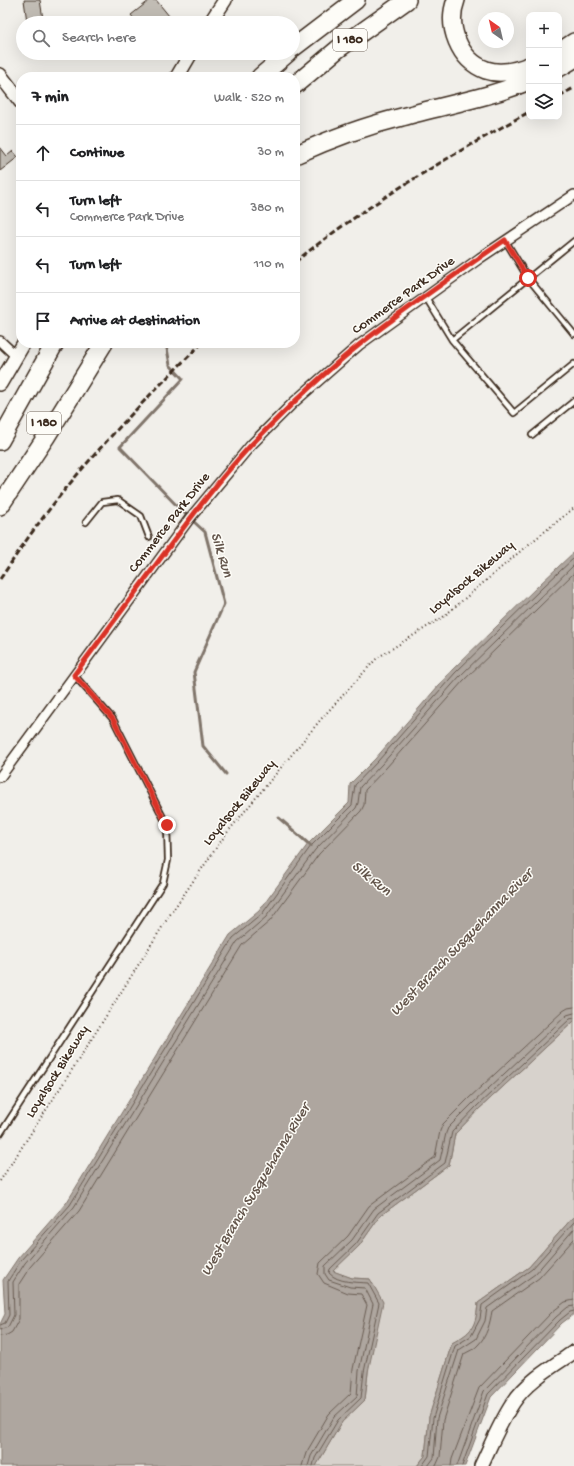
<!DOCTYPE html>
<meta charset="utf-8">
<style>
:root{--surface:#fff;--page:#f2f2f2;--text:#202124;--muted:#757577;--line:#e0e0e0}
body{margin:0;font-family:"Gochi Hand",sans-serif;background:var(--page);color:var(--text)}
.controls{position:absolute;right:12px;top:12px;display:grid;overflow:hidden;border-radius:8px;box-shadow:0 4px 16px #0002}
.controls button{width:36px;height:36px;display:grid;place-items:center;padding:0;border:0;border-bottom:1px solid var(--line);background:var(--surface);color:var(--text);font:20px sans-serif}
.compass{position:absolute;left:478px;top:12px;width:36px;height:36px;border-radius:50%;background:var(--surface);box-shadow:0 4px 16px #0002;rotate:326deg}
.stop{position:absolute;width:12px;height:12px;margin:-9px;border:3px solid #d93025;border-radius:50%;background:#fff}
.stop.end{background:#d93025;border-color:#fff;box-shadow:0 1px 4px #0008}
.list{margin:0;padding:0;list-style:none}
h2{display:flex;justify-content:space-between;align-items:center;height:52px;margin:0;padding:0 16px;font-size:17px}
h2 small{font-size:13px;font-weight:400;color:var(--muted)}
.list li{display:grid;grid-template-columns:26px 1fr auto;gap:12px;align-items:center;box-sizing:border-box;height:56px;padding:0 16px;border-top:1px solid var(--line)}
.list b{display:block;font-size:15px;white-space:nowrap}
.list p{margin:0;font-size:13px;white-space:nowrap;color:var(--muted)}
.list em{font-size:13px;font-style:normal;color:var(--muted)}
.icon{flex:none;width:22px;height:22px;fill:none;stroke:currentColor;stroke-width:2;stroke-linecap:round;stroke-linejoin:round}
.map{position:relative;flex:none;width:574px;height:1466px;overflow:hidden}
.search{position:absolute;background:var(--surface);box-shadow:0 4px 16px #0002;left:16px;top:16px;width:284px;height:44px;display:flex;align-items:center;gap:10px;box-sizing:border-box;padding:0 14px;border-radius:22px;color:var(--muted);font-size:15px}
.panel{position:absolute;background:var(--surface);box-shadow:0 4px 16px #0002;left:16px;top:72px;width:284px;height:276px;border-radius:16px}
.map>svg:first-child{display:block}
.green{fill:#d7d2cc;stroke:#897e75}
.water{fill:#aea69f;stroke:#80746b}
.lines{fill:none;stroke-linecap:round;stroke-linejoin:round}
.shore{stroke:#695c52;stroke-width:1}
.stream{stroke:#80746b;stroke-width:3}
.building{fill:#c1bcb4;stroke:#3b2a1e}
.lane-casing{stroke:#3b2a1e;stroke-width:8}
.street-casing{stroke:#3b2a1e;stroke-width:12}
.secondary-casing{stroke:#3b2a1e;stroke-width:16}
.highway-casing{stroke:#3b2a1e;stroke-width:20}
.path{stroke:#3b2a1e;stroke-width:2;stroke-dasharray:1 3;stroke-linecap:butt}
.lane{stroke:#fdfcf7;stroke-width:4.5}
.street{stroke:#fdfcf7;stroke-width:9}
.secondary{stroke:#fdfcf7;stroke-width:13}
.highway{stroke:#fdfcf7;stroke-width:17}
.rail{stroke:#3b2a1e;stroke-width:3;stroke-dasharray:6 3;stroke-linecap:butt}
.route{stroke:#d93025;stroke-width:5}
.labels{text-anchor:middle;dominant-baseline:central;stroke-width:3;stroke-linejoin:round;paint-order:stroke}
.shield{fill:#fdfcf7;stroke:#75695f;stroke-width:1}
.shield-label{font-size:13px;font-weight:bold;fill:#3b2a1e}
.street-label{font-size:14px;fill:#3b2a1e;stroke:#fdfcf7}
.water-label{font-size:15px;font-style:italic;fill:#63554b;stroke:#fdfcf7}
</style>
<div class="map">
<svg width="574" height="1466" viewBox="0 0 574 1466">
<rect width="100%" height="100%" fill="#f1efea"/>
<filter id="ink" filterUnits="userSpaceOnUse"><feTurbulence type="fractalNoise" baseFrequency=".025" numOctaves="2"/><feDisplacementMap in="SourceGraphic" scale="8" xChannelSelector="R" yChannelSelector="G"/><feConvolveMatrix kernelMatrix="1 2 1 2 8 2 1 2 1" color-interpolation-filters="sRGB"/></filter>
<g filter="url(#ink)">
<path class="green" d="M574 1021V1216L529 1267 478 1303C476 1327 472 1332 452 1343L429 1417 425 1456 417 1466H316L342 1422 365 1400 368 1373 370 1279 352 1278 332 1271 359 1246 380 1216 449 1165 455 1134 479 1109Z"/>
<path class="water" d="M574 552V1021L479 1109 455 1134 449 1165 380 1216 359 1246 333 1271 352 1278 370 1279 383 1302 368 1372 365 1400 342 1422 316 1466H0V1324L5 1314 3 1280 18 1258 67 1202 230 935 259 911 308 844 349 803 350 784 375 759 452 670 540 584Z
M574 1216V1314L562 1323 491 1397 465 1466H417L425 1456 429 1417 452 1343C472 1332 476 1327 478 1303L529 1267Z"/>
<g class="lines">
<path class="shore" d="M0 1325 5 1323 9 1315 8 1281 21 1260 70 1205 233 938 262 914 311 846 352 805 355 785 378 761 455 673 543 587 574 558
M0 1330 8 1327 14 1315 13 1282 25 1263 74 1207 237 942 266 917 315 850 356 808 358 803 360 787 382 764 459 677 574 565
M0 1336 7 1335 12 1332 19 1319V1284L30 1267 79 1211 242 945 270 921 319 854 361 811 364 805 365 790 386 768 463 681 574 573
M302 1466 306 1453 329 1414 351 1393 353 1369 367 1305 361 1294 348 1293 324 1283 318 1274 320 1263 348 1236 369 1206 435 1157 440 1131 443 1124 469 1098 563 1011 568 1008 574 1007
M308 1466 311 1456 334 1417 357 1396 359 1371 373 1304 365 1288 350 1287 329 1280 325 1274V1266L352 1240 374 1209 440 1160 446 1133 448 1128 473 1103 567 1015 574 1013
M313 1466 315 1458 338 1420 361 1398 364 1372 379 1303 368 1283C356 1282 338 1283 329 1273L330 1269 356 1244 378 1213 445 1163 452 1132 477 1106 570 1019 574 1018
M422 1466 429 1456 433 1418 455 1346 471 1336 480 1319 482 1305 532 1269 574 1222
M428 1466 434 1458 437 1418 459 1350 476 1339 485 1321 487 1308 535 1274 574 1229
M436 1466 440 1457 443 1420 464 1354C469 1351 475 1349 478 1345 487 1336 490 1323 492 1311L539 1278 574 1239
M451 1466 452 1459 479 1388 552 1312 565 1302 574 1300
M457 1466 484 1391 556 1317 568 1307 574 1306
M462 1466 488 1394 560 1320 570 1312 574 1311"/>
<path class="stream" d="M166 343 170 365 183 379 120 447 181 510 205 532 224 604 194 672 203 746 226 774
M279 818 311 846"/>
</g>
<path class="building" d="M24 0H40L43 19 27 22Z
M150 0H156L174 22 172 23H137L131 15Z
M0 147 7 156 13 151 18 157 0 171Z"/>
<g class="lines">
<defs>
<path id="lane" d="M505 240 528 278 574 334
M425 296 452 340 514 413 574 364
M452 340 574 241
M532 435 574 401
M86 522 102 502 118 500 141 516 149 537
M0 1134 163 883 168 860 167 825 113 719 74 675"/>
<path id="street" d="M0 341 16 356
M0 777 190 518 251 445 293 403 359 345 480 258 574 195"/>
<path id="secondary" d="M210 23 225 0
M0 75 21 102
M177 77 191 53
M0 384 24 343
M481 1466C491 1445 500 1422 513 1403 527 1381 553 1366 574 1352"/>
<path id="highway" d="M456 0C446 26 459 60 486 70 500 75 516 71 529 66
M293 48 356 0
M559 52 574 42
M559 68 574 59
M260 77 288 53
M295 85 338 49 407 0
M295 155C330 139 365 126 402 117 444 105 488 98 529 81
M0 441 55 343
M0 506 46 437 104 343"/>
</defs>
<use href="#lane" class="lane-casing"/>
<use href="#street" class="street-casing"/>
<use href="#secondary" class="secondary-casing"/>
<use href="#highway" class="highway-casing"/>
<path class="path" d="M0 1181 79 1059 171 913 226 834 322 718 377 658 443 617 523 549 574 508"/>
<use href="#lane" class="lane"/>
<use href="#street" class="street"/>
<use href="#secondary" class="secondary"/>
<use href="#highway" class="highway"/>
<path class="rail" d="M559 96 574 88
M295 262C367 204 448 157 529 112
M0 579C14 559 27 538 42 519 89 456 146 398 202 343"/>
</g>
</g>
<g class="lines" filter="url(#ink)">
<path class="route" d="M167 825 113 719 74 675C107 631 139 587 172 543 197 509 223 475 252 444 286 409 321 375 359 345 406 308 456 274 505 240L528 278"/>
</g>
<g class="labels">
<g class="shield">
<rect x="333" y="29" width="34" height="22" rx="3"/>
<rect x="27" y="412" width="34" height="22" rx="3"/>
</g>
<g class="shield-label">
<text x="350" y="40">I 180</text>
<text x="44" y="423">I 180</text>
</g>
<g class="street-label">
<text transform="translate(404 296) rotate(-36)">Commerce Park Drive</text>
<text transform="translate(170 523) rotate(-52)">Commerce Park Drive</text>
<text transform="translate(472 578) rotate(-40)">Loyalsock Bikeway</text>
<text transform="translate(240 803) rotate(-51)">Loyalsock Bikeway</text>
<text transform="translate(58 1072) rotate(-58)">Loyalsock Bikeway</text>
</g>
<g class="water-label">
<text transform="translate(221 555) rotate(73)">Silk Run</text>
<text transform="translate(371 879) rotate(39)">Silk Run</text>
<text transform="translate(462 943) rotate(-46)">West Branch Susquehanna River</text>
<text transform="translate(256 1190) rotate(-59)">West Branch Susquehanna River</text>
</g>
</g>
</svg>
<div class="controls">
<button>+</button>
<button>−</button>
<button><svg class="icon" aria-label="layers" viewBox="0 0 24 24"><path d="M12 4l9 5-9 5-9-5zM3 14l9 5 9-5"/></svg></button>
</div>
<svg class="compass" viewBox="-18 -18 36 36"><path d="M0-13l5 13h-10z" fill="#e53935"/><path d="M0 13l5-13h-10z" fill="#757577"/></svg>
<div class="stop" style="left:528px;top:278px"></div>
<div class="stop end" style="left:167px;top:825px"></div>
<div class="search"><svg class="icon" aria-label="search" viewBox="0 0 24 24"><circle cx="10" cy="10" r="6"/><path d="M15 15l6 6"/></svg>Search here</div>
<section class="panel">
<h2>7 min<small>Walk · 520 m</small></h2>
<ul class="list">
<li><svg class="icon" aria-label="ahead" viewBox="0 0 24 24"><path d="M12 20V5M6 11l6-6 6 6"/></svg><div><b>Continue</b></div><em>30 m</em></li>
<li><svg class="icon" aria-label="left" viewBox="0 0 24 24"><path d="M17 20v-9H6M10 6l-5 5 5 5"/></svg><div><b>Turn left</b><p>Commerce Park Drive</p></div><em>380 m</em></li>
<li><svg class="icon" aria-label="left" viewBox="0 0 24 24"><path d="M17 20v-9H6M10 6l-5 5 5 5"/></svg><div><b>Turn left</b></div><em>110 m</em></li>
<li><svg class="icon" aria-label="arrive" viewBox="0 0 24 24"><path d="M6 21V4h12l-3 4 3 4H6"/></svg><div><b>Arrive at destination</b></div></li>
</ul>
</section>
</div>
